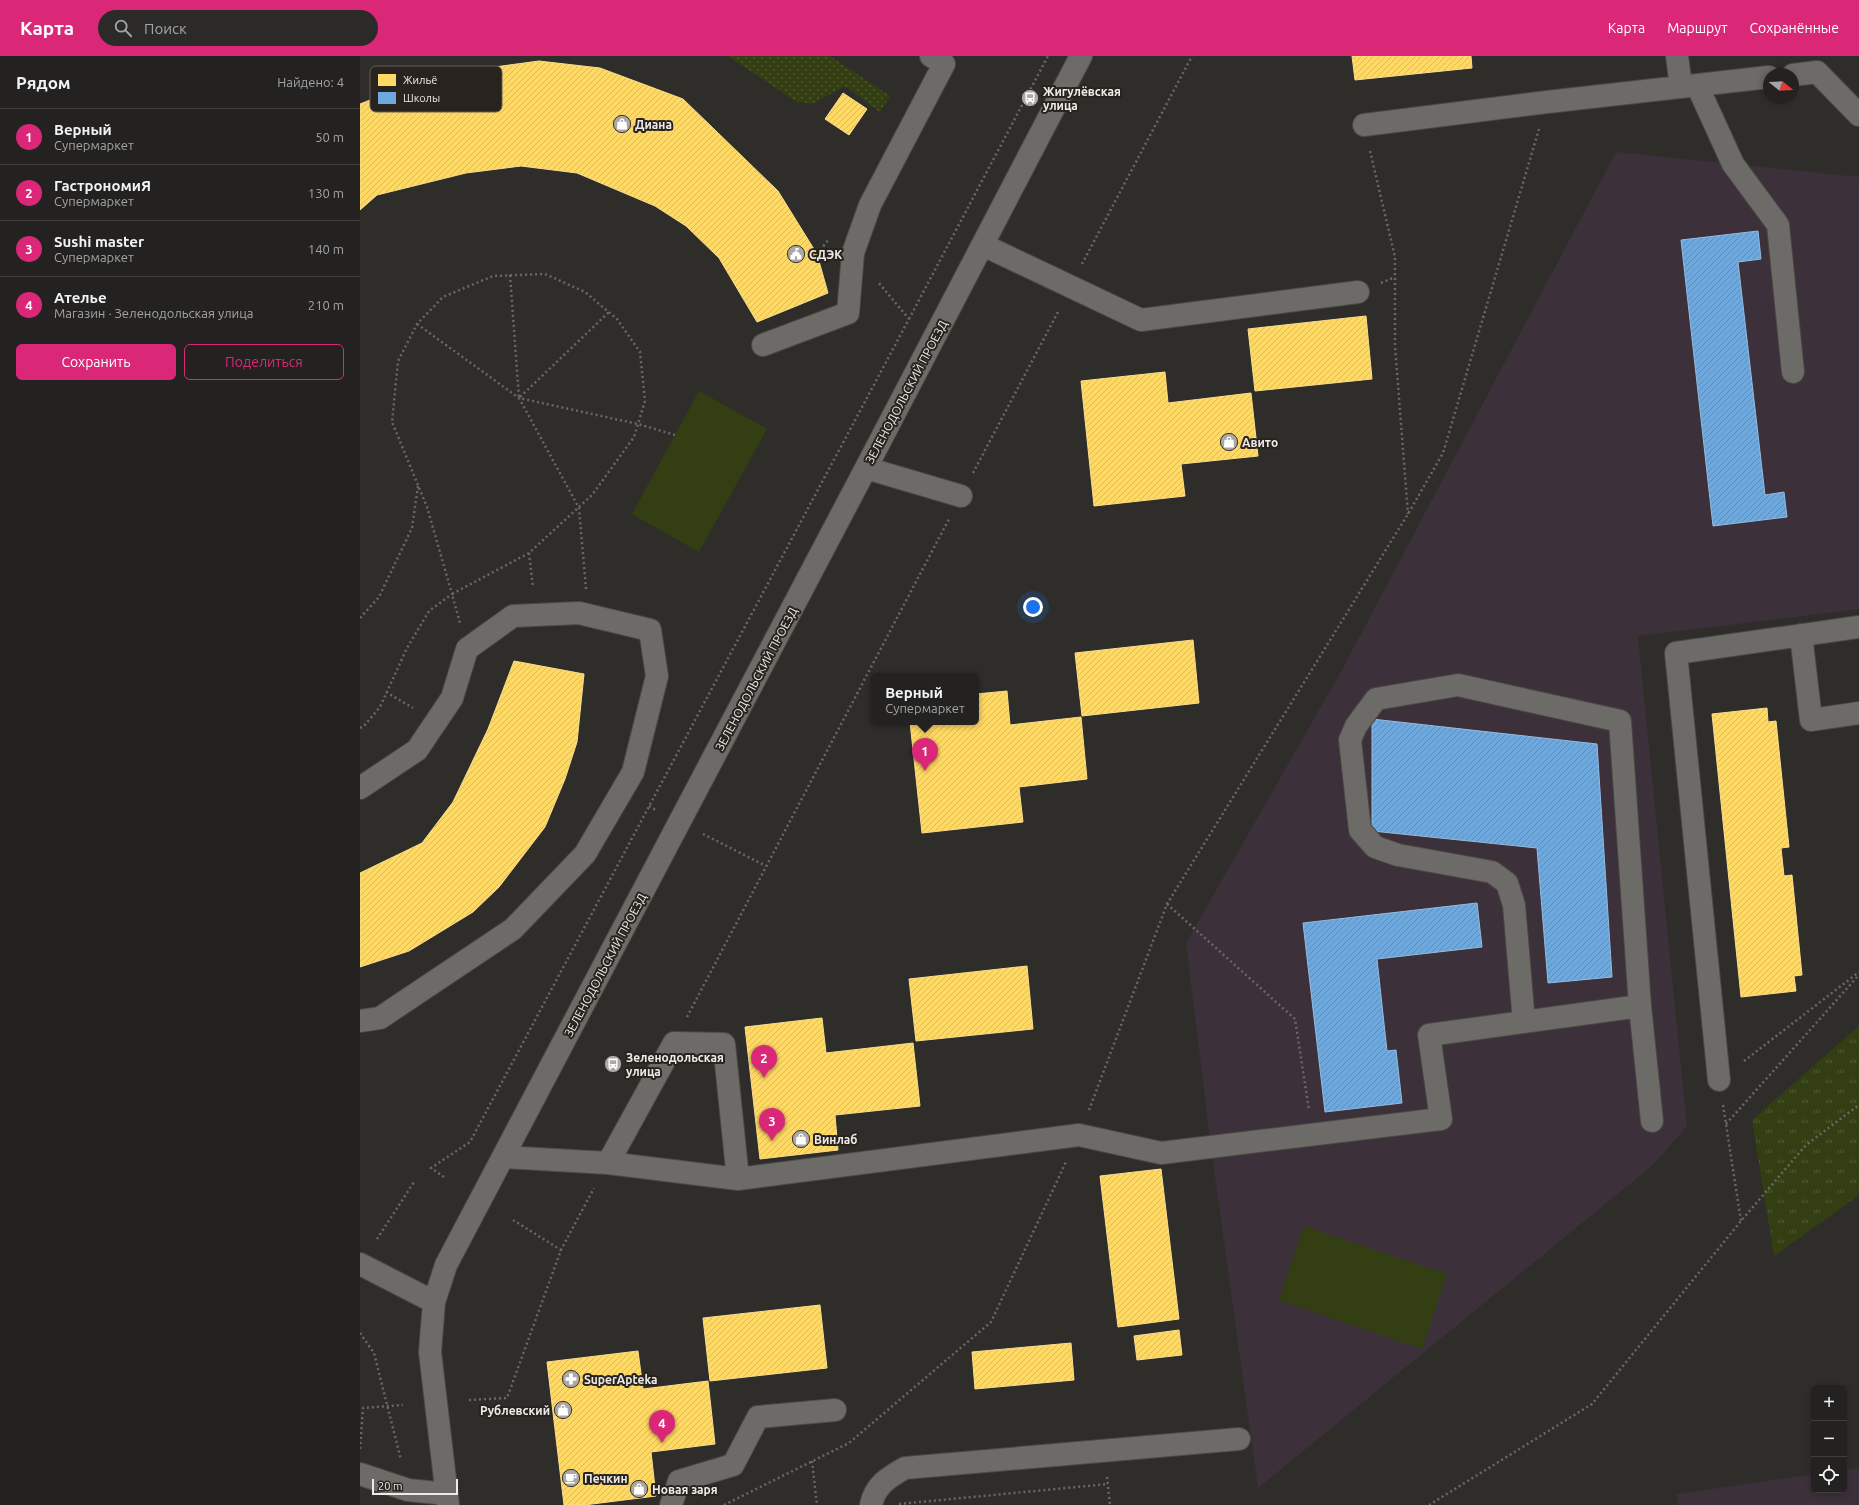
<!DOCTYPE html>
<html lang="ru">
<meta charset="utf-8">
<style>
:root{--surface:#232220;--page:#2b2a29;--text:#f1f3f6;--muted:#a3a4a5;--line:#403f3e;--accent:#db2777}
body{margin:0;font-family:Ubuntu,sans-serif;background:var(--page);color:var(--text)}
.controls{position:absolute;right:12px;bottom:12px;display:grid;overflow:hidden;border-radius:6px;box-shadow:0 2px 6px #0003}
.controls button{width:36px;height:36px;display:grid;place-items:center;padding:0;border:0;border-bottom:1px solid var(--line);background:var(--surface);color:var(--text);font:20px sans-serif}
.compass{position:absolute;left:1403px;top:12px;width:36px;height:36px;border-radius:50%;background:var(--surface);box-shadow:0 2px 6px #0003;rotate:108deg}
.scale{position:absolute;left:12px;bottom:10px;width:86px;box-sizing:border-box;padding-left:4px;border:2px solid #eeebe7;border-top:0;font-size:11px;line-height:14px;white-space:nowrap;color:#eeebe7;-webkit-text-stroke:3px #28231e;paint-order:stroke}
.you{position:absolute;left:673px;top:551px;width:14px;height:14px;margin:-10px;border:3px solid #fff;border-radius:50%;background:#1a73e8;box-shadow:0 0 0 6px #1a73e833}
.badge{display:grid;place-items:center;width:26px;height:26px;border-radius:50%;background:var(--accent);color:#fff;font-size:13px;font-weight:700}
.pin{position:absolute;translate:-50% -33px;filter:drop-shadow(0 1px 2px #0008)}
.pin::after{content:'';position:absolute;top:21px;width:14px;height:12px;background:inherit;clip-path:polygon(0 0,100% 0,50% 100%)}
.popup{position:absolute;left:511px;top:617px;width:108px;height:52px;box-sizing:border-box;display:grid;place-content:center;border-radius:6px;background:var(--surface);filter:drop-shadow(0 1px 3px #0005);font-size:13px;white-space:nowrap;color:var(--muted)}
.popup b{font-size:15px;color:var(--text)}
.popup::after{content:'';position:absolute;left:50%;top:100%;margin-left:-8px;border:8px solid transparent;border-top-color:var(--surface)}
.list{margin:0;padding:0;list-style:none}
h2{display:flex;justify-content:space-between;align-items:center;height:52px;margin:0;padding:0 16px;font-size:17px}
h2 small{font-size:13px;font-weight:400;color:var(--muted)}
.list li{display:grid;grid-template-columns:26px 1fr auto;gap:12px;align-items:center;box-sizing:border-box;height:56px;padding:0 16px;border-top:1px solid var(--line)}
.list b{display:block;font-size:15px;white-space:nowrap}
.list p{margin:0;font-size:13px;white-space:nowrap;color:var(--muted)}
.list em{font-size:13px;font-style:normal;color:var(--muted)}
.actions{display:flex;gap:8px;padding:12px 16px}
.actions a{flex:1;padding:9px 0;border:1px solid var(--accent);border-radius:6px;text-align:center;font-size:14px;color:var(--accent)}
.actions .main{background:var(--accent);color:#fff}
.icon{flex:none;width:22px;height:22px;fill:none;stroke:currentColor;stroke-width:2;stroke-linecap:round;stroke-linejoin:round}
.map{position:relative;flex:none;width:1499px;height:1449px;overflow:hidden}
header{display:flex;align-items:center;gap:24px;box-sizing:border-box;height:56px;padding:0 20px;background:var(--accent);color:#fff}
header strong{font-size:19px}
nav{display:flex;gap:22px;margin-inline-start:auto;font-size:14px}
.search{width:280px;height:36px;background:var(--page);display:flex;align-items:center;gap:10px;box-sizing:border-box;padding:0 14px;border-radius:22px;color:var(--muted);font-size:15px}
main{display:flex}
aside{flex:1;background:var(--surface)}
.map>svg:first-child{display:block}
.education{fill:#3c303a}
.grass{fill:url(#grass-dots)}
.park{fill:url(#park-tufts)}
.pitch{fill:#333f12}
.homes{fill:url(#homes-hatch);stroke:#fade8d}
.schools{fill:url(#schools-hatch);stroke:#95bcdf}
.lines{fill:none;stroke-linecap:round;stroke-linejoin:round}
.minor-casing{stroke:#4b4945;stroke-width:24}
.path{stroke:#6a6866;stroke-width:2.5;stroke-dasharray:2 3;stroke-linecap:butt}
.minor{stroke:#6d6b68;stroke-width:22}
.labels{text-anchor:middle;dominant-baseline:central;stroke-width:4;stroke-linejoin:round;paint-order:stroke}
.poi-label{font-size:12px;font-weight:bold;fill:#eeebe7;stroke:#28231e;text-anchor:start}
.street-label{font-size:12px;fill:#eeebe7;stroke:#28231e}
.key{fill:#28231e;stroke:#635f5a;stroke-width:1}
.key-label{font-size:11px;fill:#eeebe7}
</style>
<header>
<strong>Карта</strong>
<div class="search"><svg class="icon" aria-label="search" viewBox="0 0 24 24"><circle cx="10" cy="10" r="6"/><path d="M15 15l6 6"/></svg>Поиск</div>
<nav><a>Карта</a><a>Маршрут</a><a>Сохранённые</a></nav>
</header>
<main>
<aside>
<h2>Рядом<small>Найдено: 4</small></h2>
<ul class="list">
<li><span class="badge">1</span><div><b>Верный</b><p>Супермаркет</p></div><em>50 m</em></li>
<li><span class="badge">2</span><div><b>ГастрономиЯ</b><p>Супермаркет</p></div><em>130 m</em></li>
<li><span class="badge">3</span><div><b>Sushi master</b><p>Супермаркет</p></div><em>140 m</em></li>
<li><span class="badge">4</span><div><b>Ателье</b><p>Магазин · Зеленодольская улица</p></div><em>210 m</em></li>
</ul>
<div class="actions"><a class="main">Сохранить</a><a>Поделиться</a></div>
</aside>
<div class="map">
<svg width="1499" height="1449" viewBox="0 0 1499 1449">
<defs>
<pattern id="grass-dots" width="8" height="8" patternUnits="userSpaceOnUse"><rect width="8" height="8" fill="#333f12"/><path d="M2 2h.1M6 6h.1" fill="none" stroke="#515b34" stroke-width="1.8" stroke-linecap="round"/></pattern>
<pattern id="park-tufts" width="24" height="20" patternUnits="userSpaceOnUse"><rect width="24" height="20" fill="#333f12"/><path d="M3 7l-1-3M5 7V3M7 7l1-3M15 17l-1-3M17 17v-4M19 17l1-3" fill="none" stroke="#515b34"/></pattern>
<pattern id="homes-hatch" width="6" height="6" patternUnits="userSpaceOnUse"><rect width="6" height="6" fill="#ffd966"/><path d="M-1 1l2-2M0 6l6-6M5 7l2-2" fill="none" stroke="#dabc5f"/></pattern>
<pattern id="schools-hatch" width="6" height="6" patternUnits="userSpaceOnUse"><rect width="6" height="6" fill="#6fa8dc"/><path d="M-1 1l2-2M0 6l6-6M5 7l2-2" fill="none" stroke="#638baf"/></pattern>
</defs>
<rect width="100%" height="100%" fill="#2f2d2a"/>
<path class="education" d="M1256 96 1499 121V553L1278 580 1327 1070 1293 1109 898 1432 851 1091 826 887 984 610Z
M1499 1412V1449H1318L1317 1438 1454 1418V1434H1484V1414Z"/>
<path class="grass" d="M368 0H470L530 40 520 56 485 30 452 48 435 45Z"/>
<path class="park" d="M1499 970V1139L1414 1200 1392 1064Z"/>
<path class="pitch" d="M339 335 407 373 339 496 272 458Z
M944 1170 1087 1218 1062 1293 919 1244Z"/>
<path class="homes" d="M992 0H1111L1112 12 995 24Z
M179 5 240 12 323 43 418 135 457 198 468 237 397 266 359 202 326 170 295 150 217 117 161 110 106 117 17 139 0 154V48L50 28 127 12Z
M483 37 507 53 489 79 465 63Z
M1006 260 1012 323 895 335 888 273Z
M805 316 808 347 891 337 898 400 821 408 825 440 734 450 721 325Z
M833 584 839 647 722 660 715 597Z
M154 605 224 618 217 686 205 723 185 771 139 831 113 856 49 895 0 911V817L62 787 93 746 128 673Z
M647 635 650 669 721 661 727 723 659 731 663 766 562 777 550 666H616V638Z
M1407 652 1408 666 1416 665 1429 791 1421 792 1424 820 1432 819 1442 919 1434 920 1436 935 1381 941 1352 658Z
M667 910 673 973 556 985 549 923Z
M462 962 466 997 553 987 560 1050 475 1059 478 1094 400 1103 385 971Z
M801 1113 819 1263 758 1271 740 1120Z
M460 1249 467 1312 350 1325 343 1262Z
M819 1274 822 1299 777 1304 774 1280Z
M711 1287 714 1324 615 1333 612 1296Z
M278 1295 283 1333 348 1325 355 1388 291 1396 296 1440 224 1449H204L187 1306Z"/>
<path class="schools" d="M1398 175 1401 203 1378 206 1405 439 1424 436 1427 461 1353 470 1321 184Z
M1012 663 1237 688 1252 921 1188 927 1177 792 1012 775Z
M1117 847 1122 891 1017 903 1027 995 1036 994 1042 1047 965 1056 943 867Z"/>
<g class="lines">
<defs>
<path id="minor" d="M1317 0 1321 31
M1433 19 1457 16 1499 59
M1337 29 1373 108 1418 169 1433 316
M1004 69 1187 46 1409 21
M623 189 781 264 998 236
M403 289 488 257 493 197 510 149 584 8 571 0
M506 412 601 440
M1441 579 1451 664 1499 657
M0 732 57 694 92 642 107 593 153 560 219 557 290 574 297 620 273 716 225 798 153 873 20 962 0 965
M1164 966 1154 849 1147 827 1132 816 1038 799 1015 791 1000 774 990 684 996 670 1016 643 1098 629 1260 665 1280 950
M1359 1024 1316 597 1499 571
M144 1101 248 1107 378 1123 719 1079 801 1097 1081 1063 1069 979 1280 950 1292 1065
M248 1107 314 987 364 988 378 1123
M0 1208 74 1246
M0 1418 48 1434 87 1438
M88 1449 70 1296 74 1246 86 1209 506 412 721 0
M311 1449 319 1425 373 1409 398 1361 475 1354
M511 1449C515 1429 529 1421 545 1412L879 1383"/>
</defs>
<use href="#minor" class="minor-casing"/>
<path class="path" d="M1010 95 1035 201V290L1048 458
M457 198 469 183
M722 208 832 0
M150 219 159 342 249 256
M1021 227 1035 221
M549 263 688 0
M57 268 159 342
M613 417 699 254
M169 497 173 532
M226 533 219 452 159 342 278 368 315 379
M0 562 19 541 52 472 58 430
M26 636 53 652
M0 672 4 670 20 651 47 592 69 555 92 538 67 451 32 366 38 305 57 268 83 241 133 220 185 218 225 236 257 263 280 296 285 345 274 381 232 439 169 497 92 538 100 567
M289 750 297 755
M343 778 406 810
M807 848 935 963 949 1054
M327 961 589 463
M1384 1005 1499 916
M1363 1049 1381 1165
M729 1054 807 848 1048 458 1083 397 1179 73
M1366 1068 1499 919
M84 1121 71 1112 110 1086 549 263 518 226
M153 1164 201 1194
M17 1183 54 1126
M0 1277 14 1297 41 1404
M109 1344 147 1342 201 1194 234 1132
M0 1393 3 1352 43 1349
M452 1405 457 1449
M747 1421 750 1449
M539 1448 748 1428
M364 1449 489 1387 631 1266 706 1106
M1069 1449 1232 1348 1381 1165 1446 1089 1499 1049"/>
<use href="#minor" class="minor"/>
</g>
<defs>
<symbol id="bus-disc" viewBox="-11 -11 22 22"><circle r="9.5" fill="#aba8a5" stroke="#28231e"/><path d="M-5-6H5V4H4V6H2V4H-2V6H-4V4H-5ZM-3.5-4V0h7V-4ZM-3.5 1.2v1.5H-2V1.2ZM2 1.2v1.5H3.5V1.2Z" fill="#fff"/></symbol>
<symbol id="shop-disc" viewBox="-11 -11 22 22"><circle r="9.5" fill="#aba8a5" stroke="#28231e"/><path d="M-5-2.5h2.3a2.7 3.5 0 0 1 5.4 0H5L5.5 6h-11ZM-1.5-2.5h3a1.5 2.3 0 0 0-3 0Z" fill="#fff"/></symbol>
<symbol id="civic-disc" viewBox="-11 -11 22 22"><circle r="9.5" fill="#aba8a5" stroke="#28231e"/><path d="M-.6-6.5H3V-4.5H.6V-3L4-1V1h2V6H-6V1h2V-1L-.6-3ZM-1.2 2.5V6h2.4V2.5Z" fill="#fff"/></symbol>
<symbol id="pharmacy-disc" viewBox="-11 -11 22 22"><circle r="9.5" fill="#aba8a5" stroke="#28231e"/><path d="M-2-6h4v4h4v4h-4v4h-4v-4h-4v-4h4Z" fill="#fff"/></symbol>
<symbol id="cafe-disc" viewBox="-11 -11 22 22"><circle r="9.5" fill="#aba8a5" stroke="#28231e"/><path d="M-5.5-4.5H6V0H3Q3 3.5 0 3.5H-2.5Q-5.5 3.5-5.5 0ZM3-3.2v2h1.7v-2ZM-6 4.5H4V6H-6Z" fill="#fff"/></symbol>
</defs>
<g fill-rule="evenodd">
<use href="#bus-disc" x="660" y="32" width="20" height="20"/>
<use href="#shop-disc" x="252" y="58" width="20" height="20"/>
<use href="#civic-disc" x="426" y="188" width="20" height="20"/>
<use href="#shop-disc" x="859" y="376" width="20" height="20"/>
<use href="#bus-disc" x="243" y="998" width="20" height="20"/>
<use href="#shop-disc" x="431" y="1073" width="20" height="20"/>
<use href="#pharmacy-disc" x="201" y="1313" width="20" height="20"/>
<use href="#shop-disc" x="193" y="1344" width="20" height="20"/>
<use href="#cafe-disc" x="201" y="1412" width="20" height="20"/>
<use href="#shop-disc" x="269" y="1423" width="20" height="20"/>
</g>
<g class="labels">
<g class="poi-label">
<text x="683" y="35">Жигулёвская<tspan x="683" dy="14">улица</tspan></text>
<text x="275" y="68">Диана</text>
<text x="449" y="198">СДЭК</text>
<text x="882" y="386">Авито</text>
<text x="266" y="1001">Зеленодольская<tspan x="266" dy="14">улица</tspan></text>
<text x="454" y="1083">Винлаб</text>
<text x="224" y="1323">SuperApteka</text>
<text x="190" y="1354" text-anchor="end">Рублевский</text>
<text x="224" y="1422">Печкин</text>
<text x="292" y="1433">Новая заря</text>
</g>
<g class="street-label">
<text transform="translate(546 336) rotate(-62)">ЗЕЛЕНОДОЛЬСКИЙ ПРОЕЗД</text>
<text transform="translate(396 623) rotate(-62)">ЗЕЛЕНОДОЛЬСКИЙ ПРОЕЗД</text>
<text transform="translate(245 909) rotate(-62)">ЗЕЛЕНОДОЛЬСКИЙ ПРОЕЗД</text>
</g>
</g>
<rect x="10" y="10" width="132" height="46" rx="6" class="key"/>
<rect x="18" y="18" width="18" height="12" fill="#ffd966"/>
<rect x="18" y="36" width="18" height="12" fill="#6fa8dc"/>
<g class="key-label">
<text x="43" y="28">Жильё</text>
<text x="43" y="46">Школы</text>
</g>
</svg>
<div class="controls">
<button>+</button>
<button>−</button>
<button><svg class="icon" aria-label="locate" viewBox="0 0 24 24"><circle cx="12" cy="12" r="6"/><path d="M12 2v4M12 18v4M2 12h4M18 12h4"/></svg></button>
</div>
<svg class="compass" viewBox="-18 -18 36 36"><path d="M0-13l5 13h-10z" fill="#e53935"/><path d="M0 13l5-13h-10z" fill="#a3a4a5"/></svg>
<div class="scale">20 m</div>
<div class="you"></div>
<div class="pin badge" style="left:565px;top:715px">1</div>
<div class="popup"><b>Верный</b>Супермаркет</div>
<div class="pin badge" style="left:404px;top:1022px">2</div>
<div class="pin badge" style="left:412px;top:1085px">3</div>
<div class="pin badge" style="left:302px;top:1387px">4</div>
</div>
</main>
